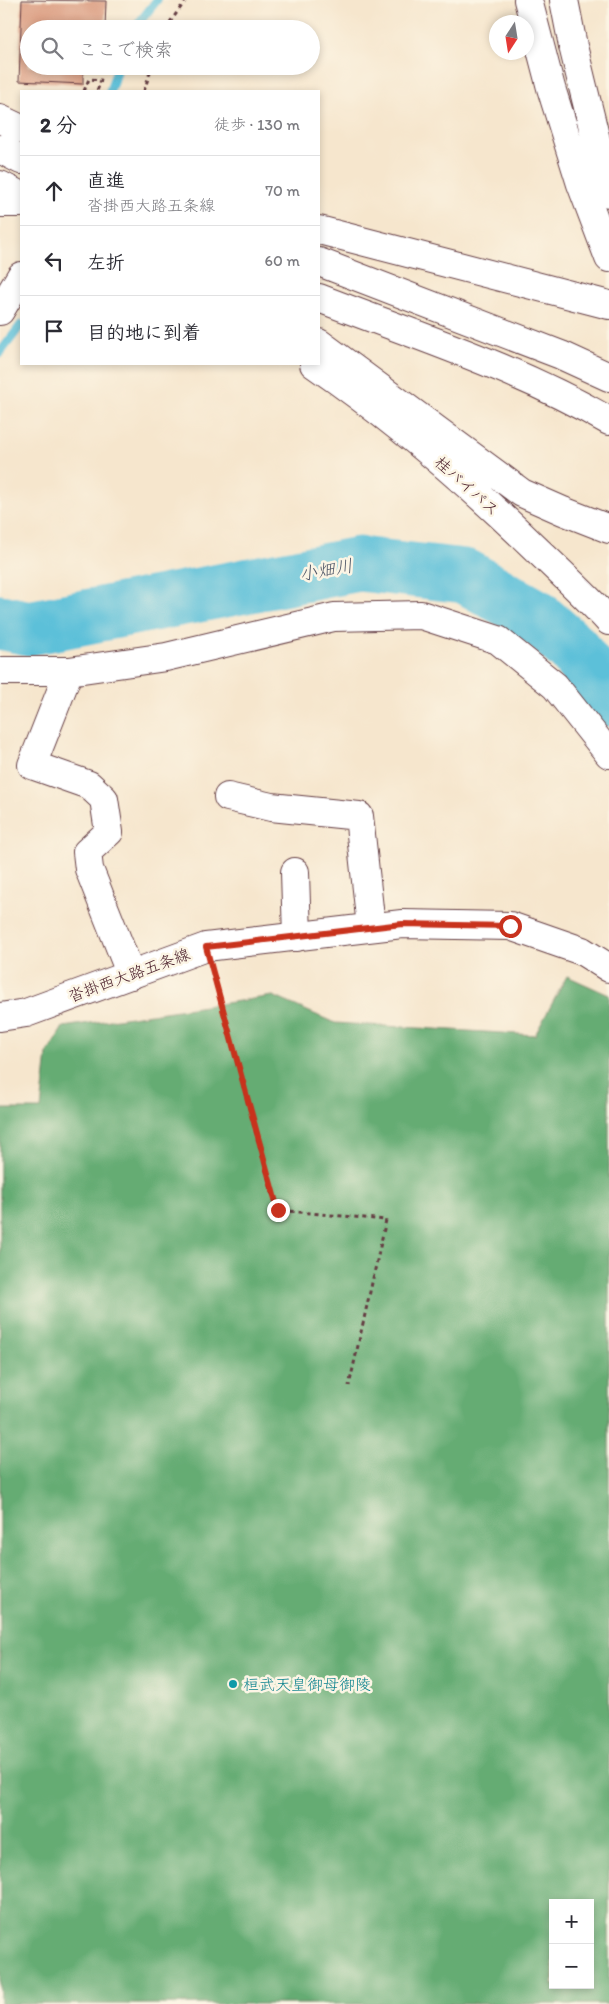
<!DOCTYPE html>
<html lang="ja">
<meta charset="utf-8">
<style>
:root{--surface:#fff;--page:#f7f7f7;--text:#2b2b33;--muted:#7c7c81;--line:#e1e1e2}
body{margin:0;font-family:Itim,"Klee One",sans-serif;background:var(--page);color:var(--text)}
.controls{position:absolute;right:15px;bottom:15px;display:grid;overflow:hidden;border-radius:0px;box-shadow:0 2px 8px #0003}
.controls button{width:45px;height:45px;display:grid;place-items:center;padding:0;border:0;border-bottom:1px solid var(--line);background:var(--surface);color:var(--text);font:25px sans-serif}
.compass{position:absolute;left:489px;top:15px;width:45px;height:45px;border-radius:50%;background:var(--surface);box-shadow:0 2px 8px #0003;rotate:192deg}
.stop{position:absolute;width:15px;height:15px;margin:-11px;border:4px solid #c8321e;border-radius:50%;background:#fff}
.stop.end{background:#c8321e;border-color:#fff;box-shadow:0 1px 5px #0008}
.list{margin:0;padding:0;list-style:none}
h2{display:flex;justify-content:space-between;align-items:center;height:65px;margin:0;padding:0 20px;font-size:21px}
h2 small{font-size:16px;font-weight:400;color:var(--muted)}
.list li{display:grid;grid-template-columns:32px 1fr auto;gap:15px;align-items:center;box-sizing:border-box;height:70px;padding:0 20px;border-top:1px solid var(--line)}
.list b{display:block;font-size:19px;white-space:nowrap}
.list p{margin:0;font-size:16px;white-space:nowrap;color:var(--muted)}
.list em{font-size:16px;font-style:normal;color:var(--muted)}
.icon{flex:none;width:28px;height:28px;fill:none;stroke:currentColor;stroke-width:2;stroke-linecap:round;stroke-linejoin:round}
.map{position:relative;flex:none;width:609px;height:2004px;overflow:hidden}
.search{position:absolute;background:var(--surface);box-shadow:0 2px 8px #0003;left:20px;top:20px;width:300px;height:55px;display:flex;align-items:center;gap:12px;box-sizing:border-box;padding:0 18px;border-radius:28px;color:var(--muted);font-size:19px}
.panel{position:absolute;background:var(--surface);box-shadow:0 2px 8px #0003;left:20px;top:90px;width:300px;height:275px;border-radius:0px}
.map>svg:first-child{display:block}
.forest{fill:#65ac73;stroke:#58664f;fill-rule:evenodd}
.lines{fill:none;stroke-linecap:round;stroke-linejoin:round}
.stream{stroke:#5bc0d9;stroke-width:9}
.river{stroke:#5bc0d9;stroke-width:55}
.building{fill:#da9a7e}
.minor-casing{stroke:#643d43;stroke-width:30}
.major-casing{stroke:#643d43;stroke-width:30}
.highway-casing{stroke:#643d43;stroke-width:30}
.path{stroke:#643d43;stroke-width:3;stroke-dasharray:4 4;stroke-linecap:butt}
.minor{stroke:#fff;stroke-width:28}
.major{stroke:#fff;stroke-width:28}
.highway{stroke:#fff;stroke-width:28}
.route{stroke:#c8321e;stroke-width:6}
.culture-dot{fill:#0f9aa8;stroke:#fcf5e5;stroke-width:2}
.labels{text-anchor:middle;dominant-baseline:central;stroke-width:5;stroke-linejoin:round;paint-order:stroke}
.street-label{font-size:16px;fill:#4a1f2b;stroke:#fcf5e5}
.culture-label{font-size:16px;fill:#0d838f;stroke:#fcf5e5;text-anchor:start}
.water-label{font-size:18px;font-style:italic;fill:#505768;stroke:#fcf5e5}
</style>
<div class="map">
<svg width="609" height="2004" viewBox="0 0 609 2004">
<rect width="100%" height="100%" fill="#fcf5e5"/>
<filter id="ink" filterUnits="userSpaceOnUse"><feTurbulence type="fractalNoise" baseFrequency=".02" numOctaves="2"/><feDisplacementMap in="SourceGraphic" scale="10" xChannelSelector="R" yChannelSelector="G"/><feConvolveMatrix kernelMatrix="1 2 1 2 8 2 1 2 1" color-interpolation-filters="sRGB"/></filter>
<filter id="wash" filterUnits="userSpaceOnUse"><feTurbulence type="fractalNoise" baseFrequency=".0096" numOctaves="4" result="noise"/><feDisplacementMap in="SourceGraphic" scale="20" xChannelSelector="R" yChannelSelector="G"/><feGaussianBlur stdDeviation="1.12" result="paint"/><feColorMatrix in="noise" values="0 0 0 0 0 0 0 0 0 0 0 0 0 0 0 0 0 1.4 0 .05"/><feComposite in="paint" operator="in"/></filter>
<g filter="url(#wash)">
<rect width="100%" height="100%" fill="#f6e6cd"/>
<path class="forest" d="M567 976 609 995V2004H0V1109H41L47 1054 63 1027 273 996 335 1023 535 1035ZM553 1903H590V1985H553Z"/>
<g class="lines">
<path class="stream" d="M134 29 157 0
M110 91 118 66
M0 353 21 325"/>
<path class="river" d="M0 622 29 628 359 564 465 576 534 615 573 649 609 699"/>
</g>
<g id="blocks">
<path class="building" d="M22 0 106 1 105 29H29V66H83V84L19 81Z"/>
</g>
</g>
<g filter="url(#ink)">
<use href="#blocks" fill-opacity="0" stroke="#643d43" stroke-width="1"/>
<g class="lines">
<defs>
<path id="minor" d="M0 203H21
M0 311 21 276
M0 671H69L166 657 334 617 421 615 498 640 555 686 609 754
M69 671 32 765 89 785 104 799 109 832 87 852 89 869 131 975
M228 797 271 807 359 816 371 927
M295 872 297 937"/>
<path id="major" d="M0 1017 26 1013 206 947 402 924 510 926 582 951 609 968"/>
<path id="highway" d="M528 0 551 88 581 184 609 258
M564 0 573 46 609 193
M0 119 21 129
M0 149 21 160
M0 185 21 196
M319 230 609 305
M319 262 561 355 609 377
M319 298C417 336 518 368 609 421
M319 343 522 493 563 511 609 529
M314 364C392 418 465 480 533 546 559 571 585 595 609 621"/>
</defs>
<use href="#minor" class="minor-casing"/>
<use href="#major" class="major-casing"/>
<use href="#highway" class="highway-casing"/>
<path class="path" d="M165 29 186 0
M84 91 89 79 101 80 97 91
M144 91 152 66
M214 976 277 1210 386 1220 349 1386"/>
<use href="#minor" class="minor"/>
<use href="#major" class="major"/>
<use href="#highway" class="highway"/>
</g>
</g>
<g class="lines" filter="url(#ink)">
<path class="route" d="M278 1210 206 947 402 924 510 926"/>
</g>
<circle class="culture-dot" cx="233" cy="1684" r="5"/>
<g class="labels">
<g class="street-label">
<text transform="translate(467 486) rotate(42)">桂バイパス</text>
<text transform="translate(129 975) rotate(-20)">沓掛西大路五条線</text>
</g>
<g class="culture-label">
<text x="243" y="1684">桓武天皇御母御陵</text>
</g>
<g class="water-label">
<text transform="translate(326 570) rotate(-10)">小畑川</text>
</g>
</g>
</svg>
<div class="controls">
<button>+</button>
<button>−</button>
</div>
<svg class="compass" viewBox="-18 -18 36 36"><path d="M0-13l5 13h-10z" fill="#e53935"/><path d="M0 13l5-13h-10z" fill="#7c7c81"/></svg>
<div class="stop" style="left:510px;top:926px"></div>
<div class="stop end" style="left:278px;top:1210px"></div>
<div class="search"><svg class="icon" aria-label="search" viewBox="0 0 24 24"><circle cx="10" cy="10" r="6"/><path d="M15 15l6 6"/></svg>ここで検索</div>
<section class="panel">
<h2>2 分<small>徒歩 · 130 m</small></h2>
<ul class="list">
<li><svg class="icon" aria-label="ahead" viewBox="0 0 24 24"><path d="M12 20V5M6 11l6-6 6 6"/></svg><div><b>直進</b><p>沓掛西大路五条線</p></div><em>70 m</em></li>
<li><svg class="icon" aria-label="left" viewBox="0 0 24 24"><path d="M17 20v-9H6M10 6l-5 5 5 5"/></svg><div><b>左折</b></div><em>60 m</em></li>
<li><svg class="icon" aria-label="arrive" viewBox="0 0 24 24"><path d="M6 21V4h12l-3 4 3 4H6"/></svg><div><b>目的地に到着</b></div></li>
</ul>
</section>
</div>
